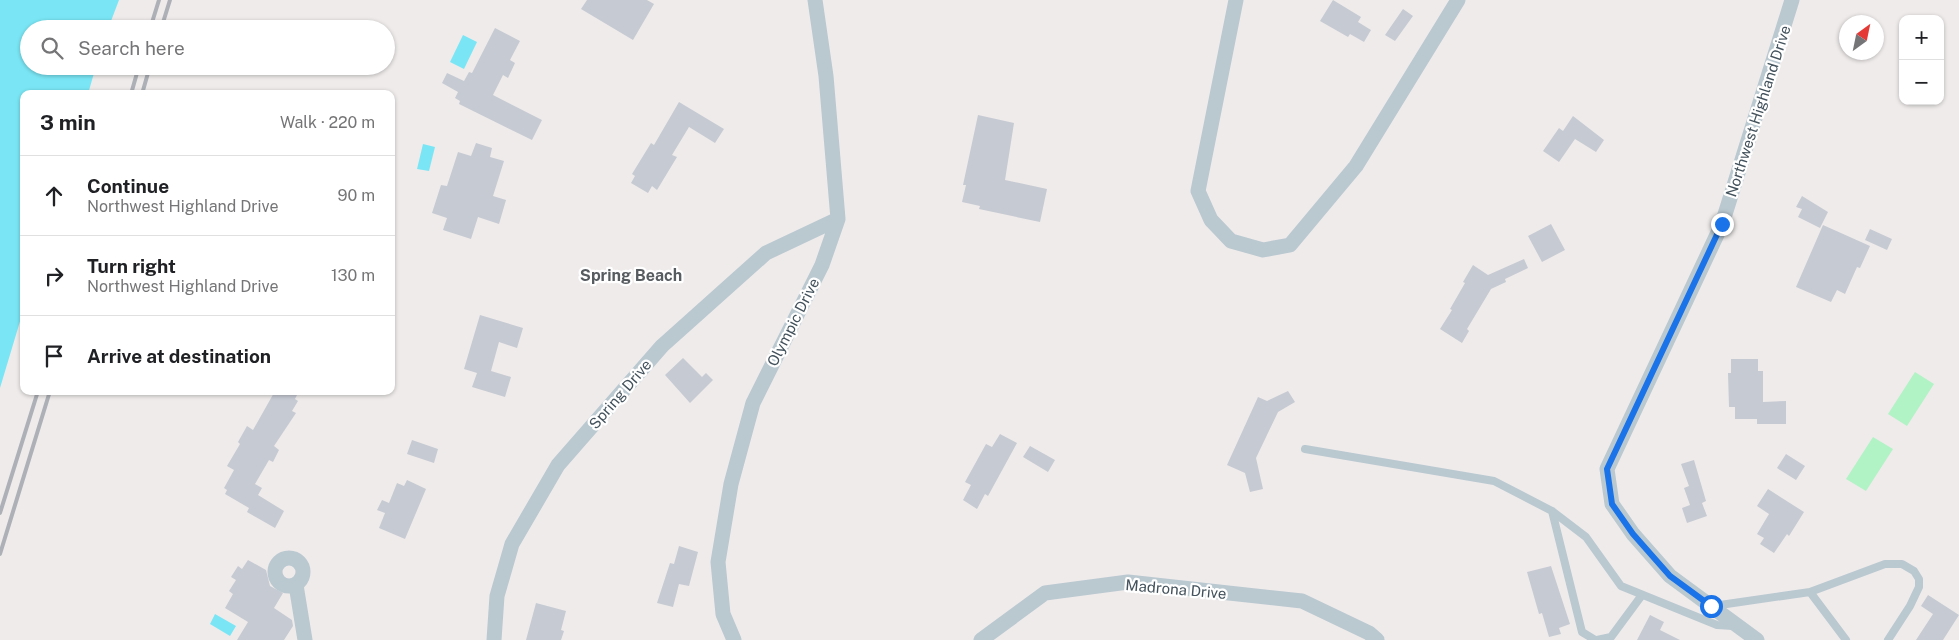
<!DOCTYPE html>
<meta charset="utf-8">
<style>
:root{--surface:#fff;--page:#f2f2f2;--text:#202124;--muted:#757577;--line:#e0e0e0}
body{margin:0;font-family:"Public Sans",sans-serif;background:var(--page);color:var(--text)}
.controls{position:absolute;right:15px;top:15px;display:grid;overflow:hidden;border-radius:10px;box-shadow:0 1px 4px #0004}
.controls button{width:45px;height:45px;display:grid;place-items:center;padding:0;border:0;border-bottom:1px solid var(--line);background:var(--surface);color:var(--text);font:25px sans-serif}
.compass{position:absolute;left:1839px;top:15px;width:45px;height:45px;border-radius:50%;background:var(--surface);box-shadow:0 1px 4px #0004;rotate:33deg}
.stop{position:absolute;width:15px;height:15px;margin:-11px;border:4px solid #1a73e8;border-radius:50%;background:#fff}
.stop.end{background:#1a73e8;border-color:#fff;box-shadow:0 1px 5px #0008}
.list{margin:0;padding:0;list-style:none}
h2{display:flex;justify-content:space-between;align-items:center;height:65px;margin:0;padding:0 20px;font-size:21px}
h2 small{font-size:16px;font-weight:400;color:var(--muted)}
.list li{display:grid;grid-template-columns:32px 1fr auto;gap:15px;align-items:center;box-sizing:border-box;height:80px;padding:0 20px;border-top:1px solid var(--line)}
.list b{display:block;font-size:19px;white-space:nowrap}
.list p{margin:0;font-size:16px;white-space:nowrap;color:var(--muted)}
.list em{font-size:16px;font-style:normal;color:var(--muted)}
.icon{flex:none;width:28px;height:28px;fill:none;stroke:currentColor;stroke-width:2;stroke-linecap:round;stroke-linejoin:round}
.map{position:relative;flex:none;width:1959px;height:640px;overflow:hidden}
.search{position:absolute;background:var(--surface);box-shadow:0 1px 4px #0004;left:20px;top:20px;width:375px;height:55px;display:flex;align-items:center;gap:12px;box-sizing:border-box;padding:0 18px;border-radius:28px;color:var(--muted);font-size:19px}
.panel{position:absolute;background:var(--surface);box-shadow:0 1px 4px #0004;left:20px;top:90px;width:375px;height:305px;border-radius:10px}
.map>svg:first-child{display:block}
.green{fill:#b2f3c6}
.water{fill:#7ae6f5}
.building{fill:#c6cad2}
.lines{fill:none;stroke-linecap:round;stroke-linejoin:round}
.service{stroke:#bac8d0;stroke-width:8}
.minor{stroke:#bac8d0;stroke-width:15}
.rail{stroke:#adb1b7;stroke-width:4}
.route{stroke:#1a73e8;stroke-width:6}
.labels{text-anchor:middle;dominant-baseline:central;stroke-width:4.5;stroke-linejoin:round;paint-order:stroke}
.street-label{font-size:15px;fill:#42515b;stroke:#fff}
.neighbourhood-label{font-size:16px;font-weight:bold;fill:#575c61;stroke:#fff}
</style>
<div class="map">
<svg width="1959" height="640" viewBox="0 0 1959 640">
<rect width="100%" height="100%" fill="#efebeb"/>
<path class="green" d="M1915 372 1934 384 1907 426 1888 414Z
M1873 437 1893 449 1866 491 1846 479Z"/>
<path class="water" d="M0 0H119L108 29H29V66H96L88 94H24V308L0 388Z
M463 35 477 42 464 69 450 62Z
M423 144 435 147 429 171 417 169Z
M215 614 236 626 230 636 210 624Z"/>
<path class="building" d="M587 0H647L654 4 633 40 581 9Z
M1333 0 1361 17 1358 22 1371 30 1364 42 1350 34 1348 37 1320 21Z
M1403 9 1413 16 1395 41 1385 35Z
M495 28 520 41 510 60 515 63 508 78 503 75 493 95 542 120 532 140 459 104 460 101 455 98 458 92 442 83 447 73 464 81 469 72 472 73Z
M679 102 724 129 715 143 689 127 672 155 677 157 657 190 652 186 648 193 631 183 635 176 632 174 651 143 654 145Z
M978 115 1014 123 1005 180 1047 189 1040 222 979 209 980 206 962 202 966 185H963Z
M1573 116 1604 140 1596 152 1575 139 1559 162 1543 151 1559 128 1563 131Z
M476 143 492 148 490 157 504 161 493 196 506 200 499 224 478 217 471 239 443 230 447 218 432 213 441 185 447 186 458 152 471 156Z
M1802 196 1828 212 1820 228 1798 217 1802 209 1796 207Z
M1551 224 1565 250 1542 262 1528 236Z
M1823 225 1870 246 1860 268 1857 267 1845 294 1837 290 1831 302 1796 287Z
M1870 229 1892 239 1887 250 1865 240Z
M1524 259 1528 268 1505 279 1506 282 1491 289 1467 329 1469 331 1462 343 1440 329 1452 310 1450 309 1465 283 1463 282 1473 265 1488 275Z
M480 315 523 328 517 348 499 342 491 371 511 377 505 397 472 387 477 373 464 369Z
M683 358 702 377 706 373 713 380 690 403 665 375Z
M1731 359H1758V371H1763V402L1786 401V424H1757V419H1735V407H1729L1728 373H1731Z
M275 391H299L295 399 298 401 292 411 296 413 274 446 279 450 273 462 269 460 255 484 262 488 258 495 284 511 275 528 247 512 249 508 225 494 227 490 224 488 234 470 227 466 240 444 238 442 247 426 253 430Z
M1288 391 1295 402 1278 412 1256 458 1263 489 1250 492 1245 473 1227 465 1258 397 1267 401Z
M1000 434 1017 443 988 496 985 494 977 509 963 500 971 485 965 482 986 444 992 447Z
M412 440 438 449 434 463 407 454Z
M1030 446 1055 460 1048 472 1023 457Z
M1786 454 1805 466 1796 480 1777 468Z
M1694 460 1706 501 1702 503 1707 516 1687 523 1682 508 1690 505 1684 488 1689 486 1681 464Z
M407 480 426 489 405 539 379 528 385 513 377 510 382 500 389 503 397 483 404 486Z
M1768 489 1804 512 1789 536 1787 534 1774 553 1760 544 1764 538 1757 534 1769 514 1757 506Z
M679 546 698 552 689 586 679 584 673 607 657 603 670 563 674 564Z
M248 560 266 570 270 586 283 593 274 608 292 620 293 626 284 640H237L248 622 225 608 233 594 229 591 236 580 231 577 238 566 242 569Z
M1551 566 1570 624 1559 628 1561 634 1549 637 1542 613 1539 614 1527 572Z
M1928 595 1959 615 1943 640H1916L1933 614 1921 606Z
M536 603 566 611 561 630 564 631 561 640H526Z
M1650 615 1664 622 1660 630 1680 640H1637Z"/>
<g class="lines">
<path class="service" d="M1305 449 1494 481 1552 511 1586 537 1621 586 1717 625 1733 626
M1552 511 1582 632 1595 640
M1810 592 1846 640
M1713 606 1810 592 1885 564H1902L1914 571 1919 579V587L1910 606 1888 640
M1597 640 1611 637 1642 595"/>
<path class="minor" d="M1236 0 1198 191 1211 220 1231 241 1263 250 1290 245 1356 166 1458 0
M275 572a14 14 0 1 1 28 0a14 14 0 1 1-28 0Z
M296 585 305 640
M494 640 497 596 512 544 558 465 662 346 766 253 838 219
M734 640 723 614 718 562 731 484 753 403 822 265 838 219 826 76 815 0
M981 640 1045 593 1128 582 1302 601 1369 633 1377 640
M1757 640 1670 576 1633 534 1612 504 1607 469 1722 224 1792 0"/>
<path class="rail" d="M150 29 159 0
M161 29 170 0
M131 94 139 66
M142 94 150 66
M0 513 38 391
M0 554 50 391"/>
</g>
<g class="lines">
<path class="route" d="M1711 606 1670 576 1633 534 1612 504 1607 469 1722 224"/>
</g>
<g class="labels">
<g class="street-label">
<text transform="translate(1758 111) rotate(-72)">Northwest Highland Drive</text>
<text transform="translate(793 322) rotate(-63)">Olympic Drive</text>
<text transform="translate(620 394) rotate(-49)">Spring Drive</text>
<text transform="translate(1176 589) rotate(5)">Madrona Drive</text>
</g>
<g class="neighbourhood-label">
<text x="631" y="275">Spring Beach</text>
</g>
</g>
</svg>
<div class="controls">
<button>+</button>
<button>−</button>
</div>
<svg class="compass" viewBox="-18 -18 36 36"><path d="M0-13l5 13h-10z" fill="#e53935"/><path d="M0 13l5-13h-10z" fill="#757577"/></svg>
<div class="stop" style="left:1711px;top:606px"></div>
<div class="stop end" style="left:1722px;top:224px"></div>
<div class="search"><svg class="icon" aria-label="search" viewBox="0 0 24 24"><circle cx="10" cy="10" r="6"/><path d="M15 15l6 6"/></svg>Search here</div>
<section class="panel">
<h2>3 min<small>Walk · 220 m</small></h2>
<ul class="list">
<li><svg class="icon" aria-label="ahead" viewBox="0 0 24 24"><path d="M12 20V5M6 11l6-6 6 6"/></svg><div><b>Continue</b><p>Northwest Highland Drive</p></div><em>90 m</em></li>
<li><svg class="icon" aria-label="right" viewBox="0 0 24 24"><path d="M7 20v-9h11M14 6l5 5-5 5"/></svg><div><b>Turn right</b><p>Northwest Highland Drive</p></div><em>130 m</em></li>
<li><svg class="icon" aria-label="arrive" viewBox="0 0 24 24"><path d="M6 21V4h12l-3 4 3 4H6"/></svg><div><b>Arrive at destination</b></div></li>
</ul>
</section>
</div>
